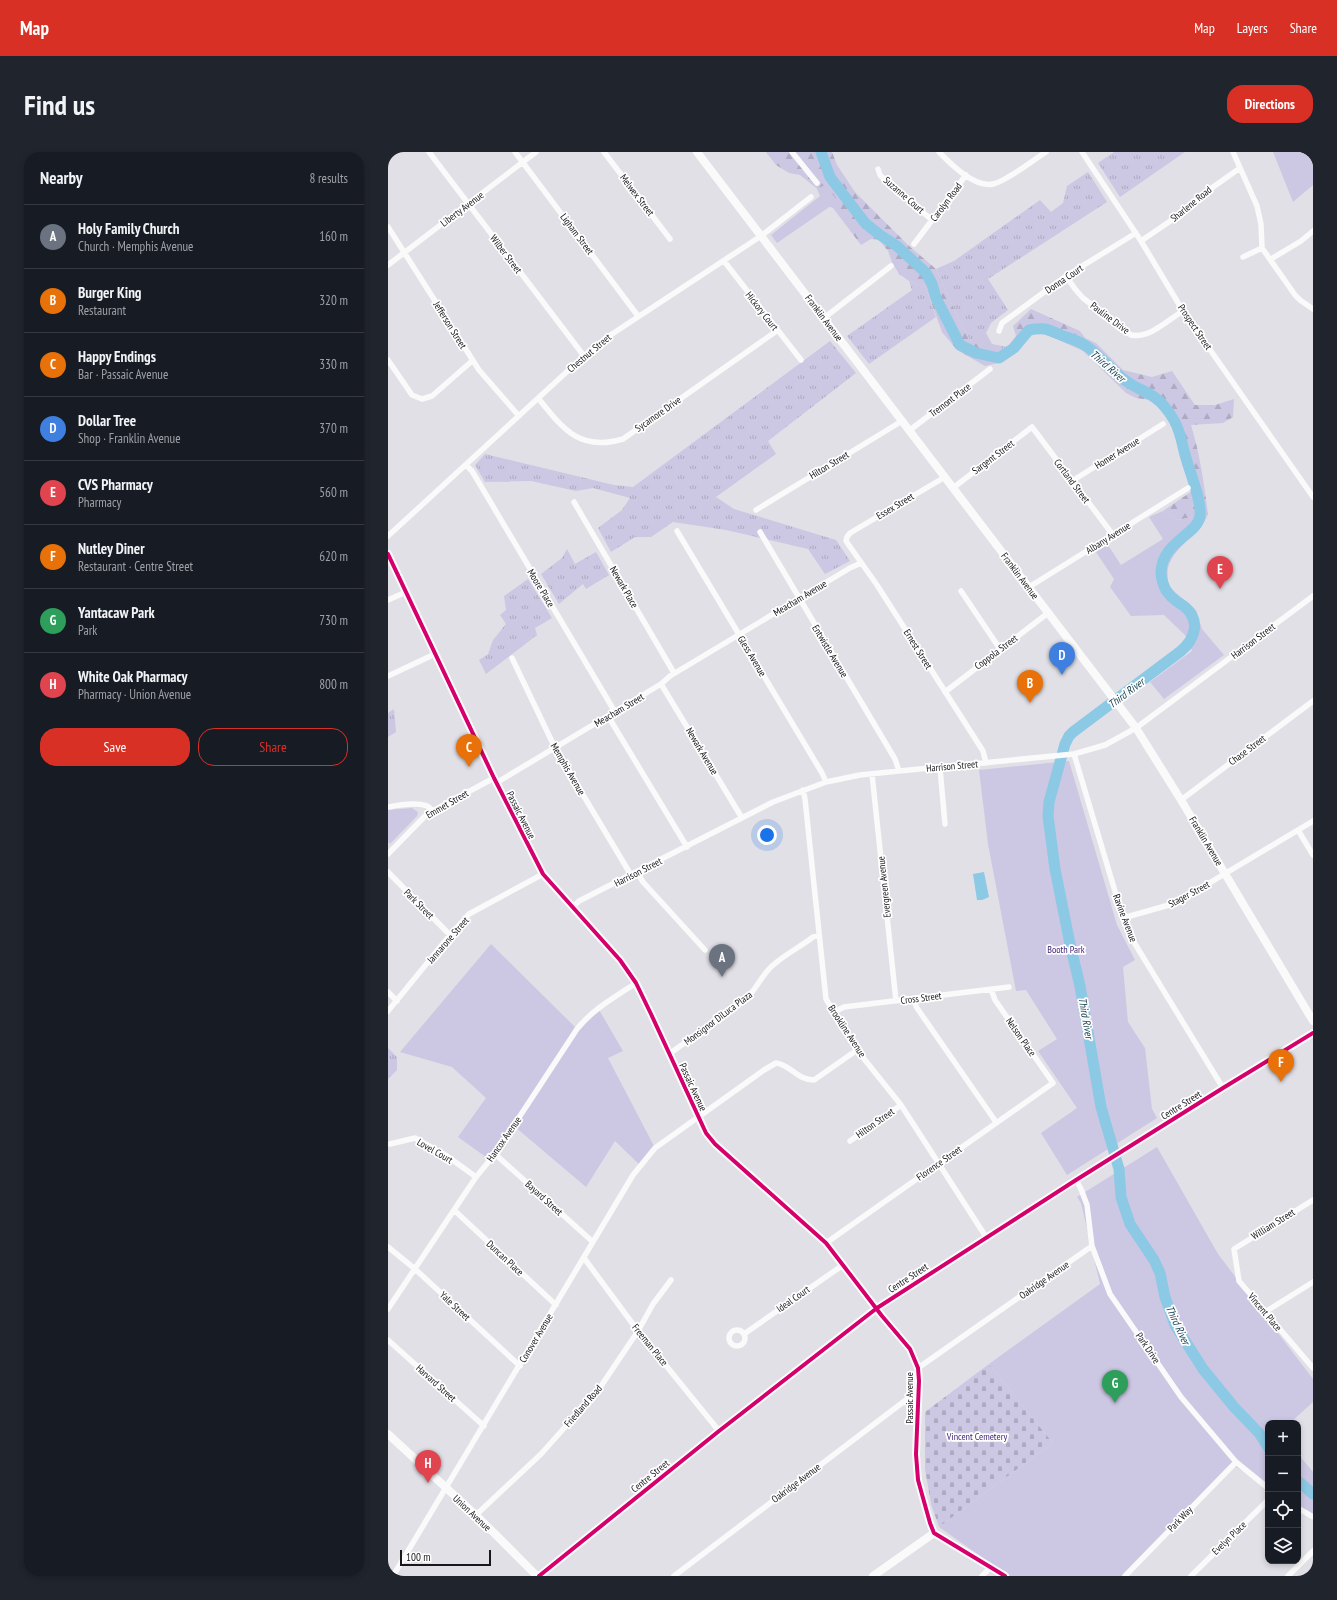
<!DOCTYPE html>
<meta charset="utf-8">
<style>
:root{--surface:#171b24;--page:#20242c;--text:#f1f3f6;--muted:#9ea1a6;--line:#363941;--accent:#d93025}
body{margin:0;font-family:"PT Sans Narrow",sans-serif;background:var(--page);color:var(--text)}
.controls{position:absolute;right:12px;bottom:12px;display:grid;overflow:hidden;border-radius:8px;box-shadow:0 2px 6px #0003}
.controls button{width:36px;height:36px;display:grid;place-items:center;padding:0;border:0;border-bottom:1px solid var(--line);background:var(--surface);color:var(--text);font:20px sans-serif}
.scale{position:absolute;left:12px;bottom:10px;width:91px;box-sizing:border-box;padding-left:4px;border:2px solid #18171c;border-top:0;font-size:11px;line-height:14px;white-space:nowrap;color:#18171c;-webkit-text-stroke:3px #fff;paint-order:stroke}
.you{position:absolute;left:379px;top:683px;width:14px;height:14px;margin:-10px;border:3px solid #fff;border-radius:50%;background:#1a73e8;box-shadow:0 0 0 6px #1a73e833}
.badge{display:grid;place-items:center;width:26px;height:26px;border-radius:50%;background:var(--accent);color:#fff;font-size:13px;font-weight:700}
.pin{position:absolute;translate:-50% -33px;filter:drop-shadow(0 1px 2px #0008)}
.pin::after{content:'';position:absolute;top:21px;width:14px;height:12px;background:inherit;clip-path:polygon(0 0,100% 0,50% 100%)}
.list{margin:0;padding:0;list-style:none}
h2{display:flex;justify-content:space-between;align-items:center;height:52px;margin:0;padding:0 16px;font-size:17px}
h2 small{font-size:13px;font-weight:400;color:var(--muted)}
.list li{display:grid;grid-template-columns:26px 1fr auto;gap:12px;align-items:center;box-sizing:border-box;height:64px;padding:0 16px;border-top:1px solid var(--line)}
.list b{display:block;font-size:15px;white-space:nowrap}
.list p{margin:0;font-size:13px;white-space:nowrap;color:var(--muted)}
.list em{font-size:13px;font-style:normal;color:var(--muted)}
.actions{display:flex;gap:8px;padding:12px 16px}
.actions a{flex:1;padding:9px 0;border:1px solid var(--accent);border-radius:16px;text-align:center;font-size:14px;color:var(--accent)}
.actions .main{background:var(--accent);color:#fff}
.icon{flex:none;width:22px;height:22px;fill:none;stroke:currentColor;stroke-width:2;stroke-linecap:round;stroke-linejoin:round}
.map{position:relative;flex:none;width:925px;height:1424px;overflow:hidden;border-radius:16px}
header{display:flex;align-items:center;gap:24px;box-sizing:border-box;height:56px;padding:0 20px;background:var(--accent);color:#fff}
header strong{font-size:19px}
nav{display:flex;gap:22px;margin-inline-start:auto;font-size:14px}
.intro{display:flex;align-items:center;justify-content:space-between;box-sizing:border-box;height:96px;padding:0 24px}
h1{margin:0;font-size:28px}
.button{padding:10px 18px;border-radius:16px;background:var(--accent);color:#fff;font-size:14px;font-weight:700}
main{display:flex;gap:24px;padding:0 24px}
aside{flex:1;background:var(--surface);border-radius:16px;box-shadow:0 2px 6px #0003}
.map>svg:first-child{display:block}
.grass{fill:url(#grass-tufts)}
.forest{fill:url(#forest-firs)}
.cemetery{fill:url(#cemetery-stones)}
.green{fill:#ccc7e3}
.water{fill:#8bc9e5}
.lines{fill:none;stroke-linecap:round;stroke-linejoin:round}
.river{stroke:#8bc9e5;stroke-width:11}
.street{stroke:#fafafb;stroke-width:5.5}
.secondary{stroke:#fafafb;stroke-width:8}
.cycleway-casing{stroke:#fff;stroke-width:6}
.cycleway{stroke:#d6006c;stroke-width:4}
.labels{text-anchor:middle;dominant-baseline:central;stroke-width:3.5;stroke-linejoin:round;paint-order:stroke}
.street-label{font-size:10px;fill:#18171c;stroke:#fff}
.park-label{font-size:10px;fill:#3f2576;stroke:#fff}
.water-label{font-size:11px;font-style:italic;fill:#143c4c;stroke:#fff}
</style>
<header>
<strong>Map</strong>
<nav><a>Map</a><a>Layers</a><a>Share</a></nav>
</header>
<div class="intro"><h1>Find us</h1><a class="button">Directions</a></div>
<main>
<aside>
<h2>Nearby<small>8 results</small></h2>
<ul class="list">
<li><span class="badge" style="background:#6b7280">A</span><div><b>Holy Family Church</b><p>Church · Memphis Avenue</p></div><em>160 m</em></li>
<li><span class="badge" style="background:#e8710a">B</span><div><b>Burger King</b><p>Restaurant</p></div><em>320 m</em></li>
<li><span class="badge" style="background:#e8710a">C</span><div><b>Happy Endings</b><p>Bar · Passaic Avenue</p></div><em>330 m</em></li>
<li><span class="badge" style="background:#3f7fe0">D</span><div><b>Dollar Tree</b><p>Shop · Franklin Avenue</p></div><em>370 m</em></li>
<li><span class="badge" style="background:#e0444e">E</span><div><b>CVS Pharmacy</b><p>Pharmacy</p></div><em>560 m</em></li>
<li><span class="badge" style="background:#e8710a">F</span><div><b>Nutley Diner</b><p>Restaurant · Centre Street</p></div><em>620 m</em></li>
<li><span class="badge" style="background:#2e9e5b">G</span><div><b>Yantacaw Park</b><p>Park</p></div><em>730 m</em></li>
<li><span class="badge" style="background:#e0444e">H</span><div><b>White Oak Pharmacy</b><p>Pharmacy · Union Avenue</p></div><em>800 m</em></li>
</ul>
<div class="actions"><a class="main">Save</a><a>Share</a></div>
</aside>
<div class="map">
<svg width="925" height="1424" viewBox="0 0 925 1424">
<defs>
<pattern id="grass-tufts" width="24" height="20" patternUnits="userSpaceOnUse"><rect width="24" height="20" fill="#ccc7e3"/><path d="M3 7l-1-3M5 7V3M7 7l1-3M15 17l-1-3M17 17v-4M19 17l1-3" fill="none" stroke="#aeaac2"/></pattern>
<pattern id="forest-firs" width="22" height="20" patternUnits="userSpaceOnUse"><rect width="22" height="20" fill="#ccc7e3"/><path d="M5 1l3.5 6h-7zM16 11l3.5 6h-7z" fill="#aeaac2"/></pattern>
<pattern id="cemetery-stones" width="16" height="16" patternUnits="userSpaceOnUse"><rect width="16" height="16" fill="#ccc7e3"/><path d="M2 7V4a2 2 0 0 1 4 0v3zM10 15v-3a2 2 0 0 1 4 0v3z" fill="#aeaac2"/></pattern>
</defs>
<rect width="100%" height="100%" fill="#e1e0e7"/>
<path class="grass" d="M726 0H797L732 45 710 11Z
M700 20 719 50 600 127 620 158 603 171 598 181 604 192 619 195 606 200 582 188 570 166 548 117 566 109 652 48 663 60 675 51 679 34Z
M521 129 538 136 548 165 481 212 459 184 524 138Z
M442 189 468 221 380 289 388 302 328 345 346 357 448 388 462 409 437 422 420 397 338 378 285 370 263 385H247L223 400 210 376 234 358 242 346 205 336 188 339 143 329 97 330 87 313 97 302 226 333 245 335Z
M179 397 187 412 208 400 221 423 198 437 195 432 171 452 153 422 174 406Z
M140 427 164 466 147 476 149 483 98 522 91 508 100 502 105 488 118 472 112 463 118 458 116 444Z
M6 557 8 580 0 585V561Z
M0 896 9 905V918L0 927Z"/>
<path class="forest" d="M378 0H444L449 13 467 40 520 93 548 117 570 166 582 188 606 199 619 195 628 184 625 174 643 157 692 179 697 186 708 191 735 218 764 225 784 219 807 253H827L846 247 845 265 835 271 803 273C812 302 816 332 820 362L789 368 775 359 804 339 806 336 791 279 783 263 775 252 762 248 748 246 738 241 695 199 655 181 643 182 634 190 627 201 615 210 597 214 569 198 554 180 538 136 521 129 511 122 504 110 500 99 491 88 483 87 473 93 445 56 437 53 432 39 412 23 401 21 388 13Z"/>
<path class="cemetery" d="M601 1212 665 1291 551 1375 543 1352 537 1317V1260Z"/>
<path class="green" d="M885 0H925V33L905 50Z
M437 33 450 49 389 91 383 83 432 44 429 37Z
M775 359 789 368 820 362C812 384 787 392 780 416 779 422 780 429 781 435L808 458 814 477 836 503 776 547 762 530 804 499 798 484 776 463 743 464 722 435 726 427 708 400 720 393 733 413 775 387 761 365Z
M681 609 729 773 747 808 735 815 740 870 757 896 764 957 769 966 679 1023 653 981 689 956 650 899 669 887 638 838 628 839 600 692 591 618Z
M24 656 30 660 29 664 2 692 0 690V658Z
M103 792 189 877 210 856 235 899 220 906 267 996 253 1014 227 989 198 1035 126 974 102 1008 70 985 98 946 64 915 12 900Z
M769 995 830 1102 925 1227V1250L902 1271H880V1335L845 1313 737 1424H621L551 1375 665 1291 601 1212 712 1132 693 1051 689 1045Z
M910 1302 925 1320V1365L910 1355Z"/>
<path class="water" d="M596 720 601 745 594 748H589L585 722Z"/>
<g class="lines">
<path class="river" d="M433 0 442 25 477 71 492 83 509 94 538 121 544 132 548 146 572 193 588 201 611 206 626 196 641 178C656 175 659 177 673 183 680 186 688 188 695 192 712 202 724 221 741 231 753 239 767 242 776 254 782 261 788 270 791 280 794 288 795 297 798 306 802 321 814 349 812 364 810 382 774 390 773 420 773 427 776 437 781 442 785 448 792 451 797 455 813 469 807 487 793 499L685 580 681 584 677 592 661 650 660 664 667 717 682 792 692 834 713 955 731 1017 733 1045 742 1072 766 1108 772 1121 777 1145 787 1173 815 1217 846 1255 871 1281 880 1295
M910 1329 925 1342"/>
<path class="street" d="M41 0 196 204
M127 0 250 164
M216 0 282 87
M404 0 429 31
M551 0C563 12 586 36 605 32 619 29 645 8 658 0
M694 0 753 89 795 159 925 345
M845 0 869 54 873 72 874 96 907 143 912 148 925 157
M490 17 492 23 499 30 544 68
M0 75 91 218 131 264
M753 89 797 59 811 45 852 16
M526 92 578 23
M855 105 874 96
M883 107 913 89 925 79
M336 109 413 208
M0 113 148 0
M678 124 687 137 695 146 743 183C761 187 780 168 795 159
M436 166 503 114
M611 179 614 171 678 124 748 81
M0 208 24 243 34 247 44 244 84 209
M150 246C175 277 192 300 235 287L390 178
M522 278 602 217
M78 313 84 319 227 560
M557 325 462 381 459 385 458 389 489 433 595 599 598 611
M684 329 775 272
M565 336 644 275 725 383
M186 350 286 521
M368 358 514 269
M289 379 434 621 438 630
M372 380 507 607 511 619
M0 384 196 204 218 186 373 84 423 45
M641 435 800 336
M573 439 612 497
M0 448 18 440
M124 506 167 596 243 723
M0 524 47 502
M273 532 354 666
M557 540 660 461
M220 564 299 695
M686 602 735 766 744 787 835 936
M552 616 557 672
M484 622 508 849
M108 631 273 532 282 524 462 416 473 411
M415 638 417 647 438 847 469 898 513 953 598 1085
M793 648 925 549
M0 655C11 653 38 648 44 658
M910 678 925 703
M0 702 39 662 106 626
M0 720 62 783
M249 720 255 730 317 798
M185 755 191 749 385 650 438 630 472 623 511 619 686 602 717 593 748 576 925 444
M735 766 788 751 925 669
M0 840 9 849
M525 847 529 856 608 970
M0 859 62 783 81 762 155 722
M446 860 456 855 621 835
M281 902 357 848C368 838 373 824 384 814 396 803 412 795 425 785L431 783
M462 989 513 953
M2 992 27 986 59 1004 88 1025
M107 1002 205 1090
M688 1028 693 1037 699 1053 704 1094 722 1142 793 1245 848 1310 880 1336
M925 1048 846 1097 851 1129 925 1216
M66 1058 168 1153
M438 1091 665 931 607 848 603 837
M0 1095 27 1117 132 1214
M196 1106 250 1179 331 1279
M0 1157 88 1025 107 1002 189 877C205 857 227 845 248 831
M877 1160 925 1130
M341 1186a8 8 0 1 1 16 0a8 8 0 1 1-16 0Z
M356 1182 455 1113
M0 1188 96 1274
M530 1216 704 1094
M910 1356 925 1365
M88 1363 153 1302 211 1237 250 1179 265 1152 283 1128
M5 1424 245 1023 267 996 376 918 388 911C403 913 409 928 426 928L469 898
M286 1424 531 1238
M594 1424 603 1415
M737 1424 848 1310
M803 1424 880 1348
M900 1424 925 1399"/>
<path class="secondary" d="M309 0 748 576 793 648 925 869
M0 402 106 626 155 722 232 808 248 831 263 862 318 981 327 992 438 1091 494 1164 522 1197 530 1216 531 1229 528 1302 530 1328 542 1371 546 1381 617 1424
M0 1282 94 1369 149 1424
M151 1424 331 1279 489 1156 688 1028 835 936 925 881
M485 1424 546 1381"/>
<defs>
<path id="cycleway" d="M0 402 106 626 155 722 232 808 248 831 263 862 318 981 327 992 438 1091 494 1164 522 1197 530 1216 531 1229 528 1302 530 1328 542 1371 546 1381 617 1424
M151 1424 331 1279 489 1156 688 1028 835 936 925 881"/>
</defs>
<use href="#cycleway" class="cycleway-casing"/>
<use href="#cycleway" class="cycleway"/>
</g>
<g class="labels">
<g class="street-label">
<text transform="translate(249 43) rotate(53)">Melwex Street</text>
<text transform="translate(516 43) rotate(41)">Suzanne Court</text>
<text transform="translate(558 50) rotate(-53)">Carolyn Road</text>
<text transform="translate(803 52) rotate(-39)">Sharlene Road</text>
<text transform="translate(74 57) rotate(-37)">Liberty Avenue</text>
<text transform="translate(189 82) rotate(53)">Ligham Street</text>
<text transform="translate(118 102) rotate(53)">Wilber Street</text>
<text transform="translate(676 127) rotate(-34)">Donna Court</text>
<text transform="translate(374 159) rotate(52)">Hickory Court</text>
<text transform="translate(436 166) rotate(53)">Franklin Avenue</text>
<text transform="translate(722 166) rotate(37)">Pauline Drive</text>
<text transform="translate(62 173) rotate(58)">Jefferson Street</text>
<text transform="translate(807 175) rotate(56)">Prospect Street</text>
<text transform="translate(201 201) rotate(-40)">Chestnut Street</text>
<text transform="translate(562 248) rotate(-37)">Tremont Place</text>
<text transform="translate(270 262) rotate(-35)">Sycamore Drive</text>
<text transform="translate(729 301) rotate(-32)">Homer Avenue</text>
<text transform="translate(605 305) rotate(-37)">Sargent Street</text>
<text transform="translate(441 313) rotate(-31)">Hilton Street</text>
<text transform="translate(684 329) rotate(53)">Cortland Street</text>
<text transform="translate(507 354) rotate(-31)">Essex Street</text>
<text transform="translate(720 386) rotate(-32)">Albany Avenue</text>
<text transform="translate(632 424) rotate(53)">Franklin Avenue</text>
<text transform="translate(236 435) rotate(60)">Newark Place</text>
<text transform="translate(153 436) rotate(59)">Moore Place</text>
<text transform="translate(412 446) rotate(-31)">Meacham Avenue</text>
<text transform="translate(865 489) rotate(-37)">Harrison Street</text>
<text transform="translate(530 497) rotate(58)">Ernest Street</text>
<text transform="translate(442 499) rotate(59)">Entwistle Avenue</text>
<text transform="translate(608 500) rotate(-37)">Coppola Street</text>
<text transform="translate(364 504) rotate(59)">Gless Avenue</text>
<text transform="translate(231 558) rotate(-31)">Meacham Street</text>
<text transform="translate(859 598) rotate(-37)">Chase Street</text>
<text transform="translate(314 599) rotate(59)">Newark Avenue</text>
<text transform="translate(564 614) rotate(-5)">Harrison Street</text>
<text transform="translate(180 617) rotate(60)">Memphis Avenue</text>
<text transform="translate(59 652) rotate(-30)">Emmet Street</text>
<text transform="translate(133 663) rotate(63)">Passaic Avenue</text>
<text transform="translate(818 689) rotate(59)">Franklin Avenue</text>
<text transform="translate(250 720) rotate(-27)">Harrison Street</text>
<text transform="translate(496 735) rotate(-96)">Evergreen Avenue</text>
<text transform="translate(801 742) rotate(-28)">Stager Street</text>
<text transform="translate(31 752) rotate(45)">Park Street</text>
<text transform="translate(737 766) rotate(69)">Ravine Avenue</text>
<text transform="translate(60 788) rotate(-49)">Jannarone Street</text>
<text transform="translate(533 846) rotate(-7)">Cross Street</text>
<text transform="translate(330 866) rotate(-37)">Monsignor DiLuca Plaza</text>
<text transform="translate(459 879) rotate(57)">Brookline Avenue</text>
<text transform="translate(633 885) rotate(55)">Nelson Place</text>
<text transform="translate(305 935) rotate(65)">Passaic Avenue</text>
<text transform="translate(793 953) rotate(-32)">Centre Street</text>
<text transform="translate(487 971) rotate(-35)">Hilton Street</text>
<text transform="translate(116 987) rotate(-55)">Hancox Avenue</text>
<text transform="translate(47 999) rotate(30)">Lovel Court</text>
<text transform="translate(551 1011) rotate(-35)">Florence Street</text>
<text transform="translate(156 1046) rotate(42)">Bayard Street</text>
<text transform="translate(885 1072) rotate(-32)">William Street</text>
<text transform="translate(117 1106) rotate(43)">Duncan Place</text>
<text transform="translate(520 1126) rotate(-33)">Centre Street</text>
<text transform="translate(656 1128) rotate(-35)">Oakridge Avenue</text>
<text transform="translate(405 1147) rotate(-35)">Ideal Court</text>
<text transform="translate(67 1154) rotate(43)">Yale Street</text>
<text transform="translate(877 1160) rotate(50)">Vincent Place</text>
<text transform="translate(148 1186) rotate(-59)">Conover Avenue</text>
<text transform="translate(262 1193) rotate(51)">Freeman Place</text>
<text transform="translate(760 1196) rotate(56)">Park Drive</text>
<text transform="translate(48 1231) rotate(42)">Harvard Street</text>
<text transform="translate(521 1246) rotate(-90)">Passaic Avenue</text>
<text transform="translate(195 1254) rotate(-49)">Friedland Road</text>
<text transform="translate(262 1324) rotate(-39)">Centre Street</text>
<text transform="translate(408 1331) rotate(-37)">Oakridge Avenue</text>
<text transform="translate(84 1361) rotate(43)">Union Avenue</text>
<text transform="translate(792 1367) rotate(-46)">Park Way</text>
<text transform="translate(841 1386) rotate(-44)">Evelyn Place</text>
</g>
<g class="park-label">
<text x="678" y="797">Booth Park</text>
<text x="589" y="1284">Vincent Cemetery</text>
</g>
<g class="water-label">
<text transform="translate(720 214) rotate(41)">Third River</text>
<text transform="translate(738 541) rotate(-37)">Third River</text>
<text transform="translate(698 866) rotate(80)">Third River</text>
<text transform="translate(790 1173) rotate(65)">Third River</text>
</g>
</g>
</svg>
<div class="controls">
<button>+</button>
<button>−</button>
<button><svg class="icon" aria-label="locate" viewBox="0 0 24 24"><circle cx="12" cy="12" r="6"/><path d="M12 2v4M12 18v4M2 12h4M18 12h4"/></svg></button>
<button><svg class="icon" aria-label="layers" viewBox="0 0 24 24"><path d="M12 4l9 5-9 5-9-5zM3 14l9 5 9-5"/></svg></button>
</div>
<div class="scale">100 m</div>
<div class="you"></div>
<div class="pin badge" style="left:334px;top:825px;background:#6b7280">A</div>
<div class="pin badge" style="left:642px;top:551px;background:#e8710a">B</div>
<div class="pin badge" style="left:81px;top:615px;background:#e8710a">C</div>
<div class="pin badge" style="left:674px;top:523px;background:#3f7fe0">D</div>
<div class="pin badge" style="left:832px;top:437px;background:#e0444e">E</div>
<div class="pin badge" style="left:893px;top:930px;background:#e8710a">F</div>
<div class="pin badge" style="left:727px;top:1251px;background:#2e9e5b">G</div>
<div class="pin badge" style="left:40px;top:1331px;background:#e0444e">H</div>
</div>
</main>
